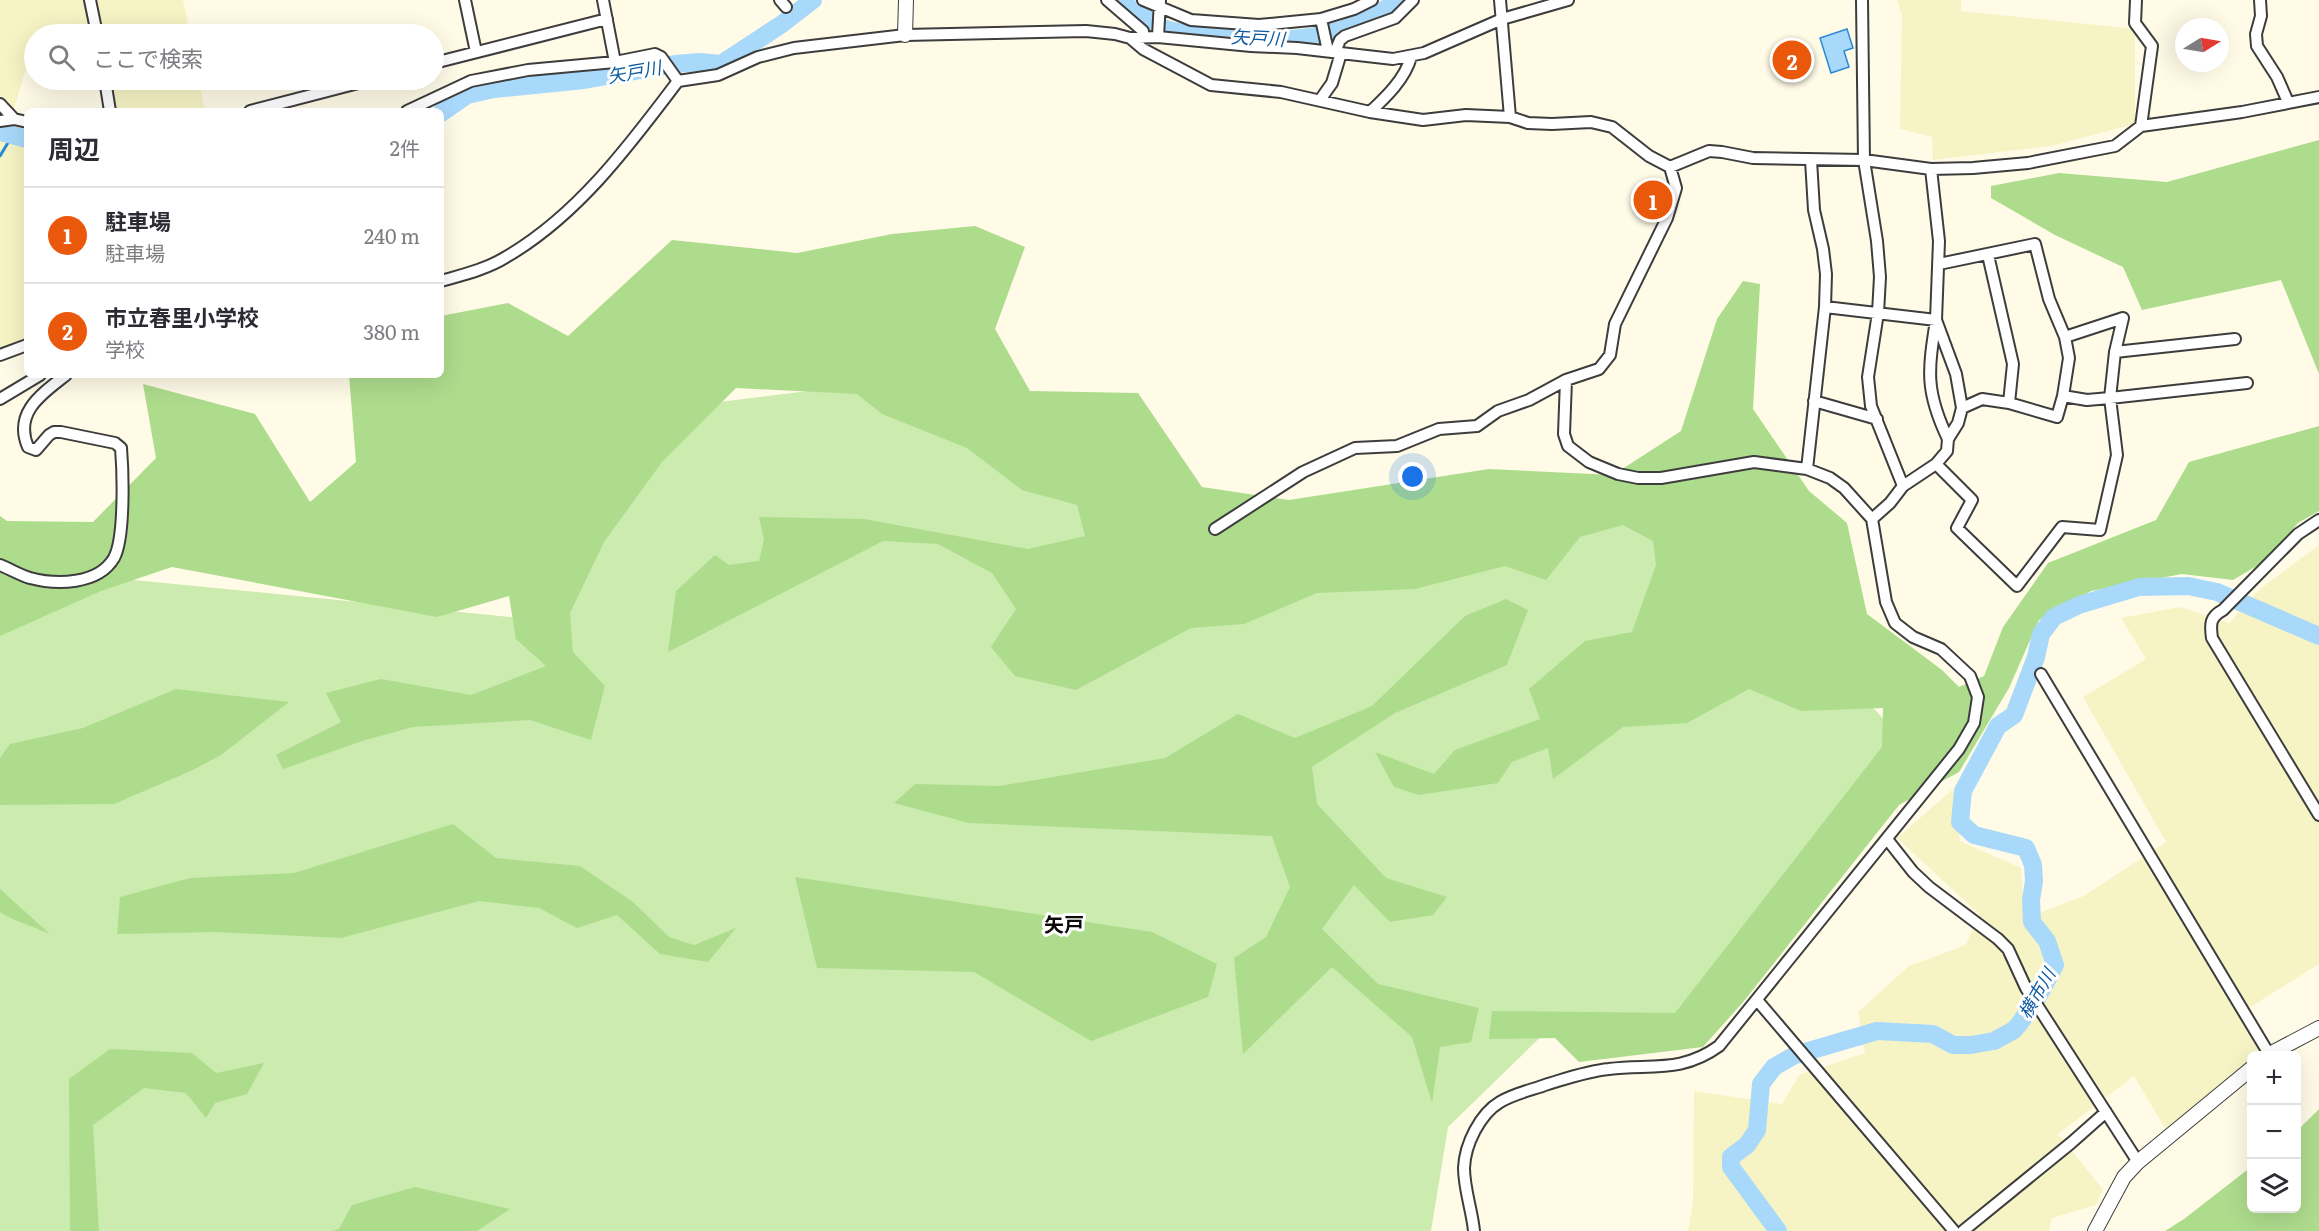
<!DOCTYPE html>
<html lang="ja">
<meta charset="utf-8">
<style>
:root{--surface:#fff;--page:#f7f7f7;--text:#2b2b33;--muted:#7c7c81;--line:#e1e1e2;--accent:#ea580c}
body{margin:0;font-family:Literata,"Noto Sans JP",serif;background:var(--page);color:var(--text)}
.controls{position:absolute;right:18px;bottom:18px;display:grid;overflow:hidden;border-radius:9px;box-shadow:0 6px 24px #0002}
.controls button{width:54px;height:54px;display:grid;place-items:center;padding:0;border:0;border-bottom:2px solid var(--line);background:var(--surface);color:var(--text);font:30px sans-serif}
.compass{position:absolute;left:2175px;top:18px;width:54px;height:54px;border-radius:50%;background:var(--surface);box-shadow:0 6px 24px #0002;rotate:79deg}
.you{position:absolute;left:1413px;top:477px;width:21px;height:21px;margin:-15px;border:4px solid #fff;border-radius:50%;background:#1a73e8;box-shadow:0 0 0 9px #1a73e833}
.badge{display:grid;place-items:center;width:39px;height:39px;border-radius:50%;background:var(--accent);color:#fff;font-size:20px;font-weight:700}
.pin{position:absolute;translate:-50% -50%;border:3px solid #fff;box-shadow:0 2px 6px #0006}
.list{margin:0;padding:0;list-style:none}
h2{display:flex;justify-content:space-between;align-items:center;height:78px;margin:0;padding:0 24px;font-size:26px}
h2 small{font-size:20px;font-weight:400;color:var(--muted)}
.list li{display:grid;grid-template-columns:39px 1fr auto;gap:18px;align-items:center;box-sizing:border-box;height:96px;padding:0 24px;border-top:2px solid var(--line)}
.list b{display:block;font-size:22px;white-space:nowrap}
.list p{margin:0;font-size:20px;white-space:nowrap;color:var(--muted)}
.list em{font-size:20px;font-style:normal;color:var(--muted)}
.icon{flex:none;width:33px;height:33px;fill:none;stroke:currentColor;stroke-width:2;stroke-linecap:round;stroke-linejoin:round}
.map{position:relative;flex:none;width:2319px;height:1231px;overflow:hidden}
.search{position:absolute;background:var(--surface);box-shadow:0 6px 24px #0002;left:24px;top:24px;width:420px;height:66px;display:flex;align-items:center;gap:15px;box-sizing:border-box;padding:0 21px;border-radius:33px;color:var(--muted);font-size:22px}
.panel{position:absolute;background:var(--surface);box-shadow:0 6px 24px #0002;left:24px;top:108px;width:420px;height:270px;border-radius:9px}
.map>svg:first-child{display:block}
.farmland{fill:#f6f4c5}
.green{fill:#ccebaf}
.forest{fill:#aedc8d}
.water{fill:#a8d8fa;stroke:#2a8ad5;stroke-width:1.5}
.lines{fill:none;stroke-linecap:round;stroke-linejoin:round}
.stream{stroke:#2a8ad5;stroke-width:3}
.river{stroke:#a8d8fa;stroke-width:18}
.minor-casing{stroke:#3d3d3d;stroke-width:14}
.tertiary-casing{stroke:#3d3d3d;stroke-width:16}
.minor{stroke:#fff;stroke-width:10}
.tertiary{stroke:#fff;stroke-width:14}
.labels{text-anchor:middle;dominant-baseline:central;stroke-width:6;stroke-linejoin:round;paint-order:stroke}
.water-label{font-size:18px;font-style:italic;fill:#0d5ba1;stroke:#fff}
.quarter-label{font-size:20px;font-weight:bold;fill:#0a0a0a;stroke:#fff}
</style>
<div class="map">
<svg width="2319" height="1231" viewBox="0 0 2319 1231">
<rect width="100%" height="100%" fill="#fffbe7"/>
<path class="farmland" d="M0 0H183L190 34H34V51L30 55 13 112 27 141V341L0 348Z
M1897 0H1961V11L2135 29V124L2051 146 1933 160 1932 137 1900 129 1902 15Z
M110 80H199L205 111H115Z
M2319 545V964L2239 1014 2260 1055 2252 1056 2251 1062 2166 1130 2134 1076 2058 1134 2103 1189 2096 1205 2052 1218 2049 1231H1688L1693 1203 1694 1091 1782 1104 1799 1075 1865 1053 1858 1012 1909 966 1966 945 1979 914 1897 838 1953 789 1960 841 2021 868 2025 918 2084 896 2166 842 2083 697 2146 659 2121 618 2180 607 2230 623 2247 601 2264 586Z"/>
<path class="green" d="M913 378 1117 508 1693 513 1902 739 1680 1023 1557 1021 1448 1127 1431 1231H0V614L113 578 530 619 670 408Z"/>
<path class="forest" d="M2319 140V374L2281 280 2142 310 2123 267 2055 235 1991 198V186L2059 173 2167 182Z
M975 226 1025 247 995 329 1030 391 1138 393 1202 487 1289 500 1489 469 1613 475 1681 431 1717 319 1743 281 1760 284 1753 409 1809 491 1847 523 1867 614 1942 670 1959 687 1984 676 2003 627 2048 563 2156 520 2189 462 2319 426V511L2298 523 2267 560 2233 580 2182 574 2091 591 2039 620 2009 688 1959 772 1899 805 1744 1001 1703 1047 1579 1062 1555 1038 1489 1039 1492 1011 1675 1013 1882 747 1883 708 1801 711 1749 689 1687 723 1623 727 1553 779 1548 748 1512 762 1498 783 1419 795 1394 787 1375 752 1434 774 1455 750 1540 719 1529 689 1585 641 1632 632 1656 565 1653 541 1623 525 1580 537 1546 580 1505 566 1415 589 1317 593 1244 624 1191 628 1076 690 1015 676 991 647 1016 609 992 573 938 544 883 541 668 652 676 591 715 555 729 565 759 561 764 539 759 517 864 519 1028 549 1085 536 1077 505 1022 490 967 448 882 414 857 394 736 388 662 462 604 542 570 613 573 652 605 686 591 740 530 720 413 727 362 741 283 769 276 755 341 722 326 693 381 679 471 695 546 666 516 639 509 596 437 617 172 567 101 591 0 636V516L7 521 93 522 156 458 143 384 255 414 310 502 356 462 349 375H441V316L508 303 568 336 672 240 797 253 892 234Z
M1506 599 1528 610 1507 665 1395 713 1312 767 1317 804 1386 878 1447 897 1433 915 1390 922 1354 885 1322 929 1378 984 1479 1008 1471 1042 1440 1047 1432 1103 1412 1037 1332 967 1243 1054 1234 958 1266 937 1290 887 1272 836 969 823 894 803 915 784 999 786 1165 758 1238 714 1295 738 1372 706 1465 616Z
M176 689 289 702 221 755 193 770 114 804 0 805V758L10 744 83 728Z
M453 824 496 858 580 866 633 902 669 937 694 945 736 928 708 962 660 954 617 915 577 928 539 908 479 901 341 938 216 932 117 934 120 897 190 878 294 873Z
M795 877 1152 932 1217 964 1208 997 1091 1041 974 972 817 968Z
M0 889 50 934 8 917 0 912Z
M110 1049 192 1053 216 1073 264 1063 247 1094 215 1103 206 1118 186 1093 144 1088 93 1125 99 1231H70L69 1079Z
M2319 1109V1231H2165L2184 1219 2251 1167 2252 1208H2296L2297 1131Z
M415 1187 510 1209 477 1231H331L339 1229 352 1205Z"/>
<path class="water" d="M1847 29 1853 48 1844 51 1849 67 1831 73 1820 38Z"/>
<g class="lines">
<path class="stream" d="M0 156 12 136 1 123"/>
<path class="river" d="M1118 0C1133 10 1150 21 1166 29 1177 34 1194 33 1207 35 1271 44 1345 44 1397 0
M441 113 467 95 494 89 584 80 675 64 700 62 721 64 782 24 813 0
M0 132 27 139
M1778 1231 1731 1167V1157L1747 1145 1757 1130 1761 1084 1774 1067 1795 1055 1877 1031 1933 1034 1953 1045H1971L1994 1041 2014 1030 2020 1023 2039 995 2055 965 2047 941 2032 922 2031 900 2034 881 2033 865 2026 848 1974 835 1960 822 1963 791 1998 726 2014 715 2036 657 2041 634 2054 617 2079 605 2139 587 2188 586 2217 592 2319 636"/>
<defs>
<path id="minor" d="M90 0 97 34
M465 0 476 52
M603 0 615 62
M780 0 786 7
M1107 0 1143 31V37
M1143 0 1191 20 1259 25 1321 19 1354 9 1372 0
M1500 0 1510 117
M1862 0 1864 160 1877 241 1880 277 1878 313 1868 377 1871 406 1903 486
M2136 0 2135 23 2152 46 2141 126
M2260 0 2261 16 2256 34 2257 46 2277 77 2288 102
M1321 19 1328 51
M1158 37 1160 0
M1130 38 1143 49 1211 85 1281 92 1370 112 1423 120 1466 115 1510 117 1528 123 1552 124 1591 122 1612 127 1649 156 1670 167 1709 151 1722 152 1753 158 1864 160 1931 169 1973 168 2028 163 2115 146 2141 126 2242 112 2319 97
M1335 52 1340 40 1345 36 1395 18 1413 0
M434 63 607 19
M105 80 110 111
M1320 100 1332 83 1341 53
M0 104 14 119
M250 111 370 80
M407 111 471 81 528 70 615 62 655 54 661 57 678 81
M1370 112C1386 97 1405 79 1411 57
M0 121 14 119 27 122
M1931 169 1939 241 1936 320 1956 374 1962 408
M1988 255 2013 364 2009 403
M441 281C462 275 487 269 506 257 577 216 629 146 678 81L718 75 758 57 794 48 905 35 1086 31 1115 34 1130 38 1158 37 1251 46 1297 48 1393 59 1424 53 1502 19 1568 0
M1825 307 1936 320C1928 371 1925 391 1948 439
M2115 352 2235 339
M0 355 27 345
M2063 396 2087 400 2110 398 2247 383
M0 399 40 375
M1814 401 1877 419
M1936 464 1972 500 1957 528 2017 586 2062 527 2100 530 2117 455 2110 398 2115 352 2123 318 2065 337
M1807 469 1825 307 1826 274 1823 249 1814 210 1811 160
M1872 519 1890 503 1903 486 1936 464 1947 451 1948 439 1958 423 1962 408 1982 399 2009 403 2057 417 2063 396 2069 358 2065 337 2049 299 2035 244 1939 264
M2319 520 2298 534 2223 610C2210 617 2210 624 2212 638L2319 815
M1215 529 1303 472 1355 448 1397 446 1439 429 1477 426 1498 411 1529 400 1566 380 1599 369 1610 355 1615 324 1667 218 1676 188 1670 167
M0 565C10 569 20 575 30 578 56 585 98 585 114 558 125 538 123 472 121 448L115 443 61 432H54L49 435 36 450 28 447C13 412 43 393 66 375
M2041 674 2269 1054
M1887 839 1913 872 1929 887 1998 939 2008 949 2026 988 2138 1162
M1757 1000 1954 1231
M1474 1231C1472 1210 1464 1189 1464 1168 1465 1144 1480 1114 1500 1102 1515 1093 1532 1090 1548 1084 1568 1078 1588 1071 1609 1069 1651 1064 1682 1073 1719 1046L1959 749 1974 723 1978 697 1970 676 1941 649 1913 637 1895 623 1886 602 1872 519 1844 488 1830 478 1807 469 1754 462 1661 478H1638L1618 474 1589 462 1568 446 1564 434 1566 380
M1963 1231 2071 1143 2106 1112"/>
<path id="tertiary" d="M905 35 906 0
M2266 1056 2319 1028
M2095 1231 2124 1177 2138 1162 2252 1068"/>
</defs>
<use href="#minor" class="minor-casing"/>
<use href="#tertiary" class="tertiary-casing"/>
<use href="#minor" class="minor"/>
<use href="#tertiary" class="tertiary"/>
</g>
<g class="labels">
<g class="water-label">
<text transform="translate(1258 37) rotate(3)">矢戸川</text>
<text transform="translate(634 71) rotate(-10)">矢戸川</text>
<text transform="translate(2036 993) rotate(-60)">横市川</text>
</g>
<g class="quarter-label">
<text x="1064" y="923">矢戸</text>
</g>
</g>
</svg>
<div class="controls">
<button>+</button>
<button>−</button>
<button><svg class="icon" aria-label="layers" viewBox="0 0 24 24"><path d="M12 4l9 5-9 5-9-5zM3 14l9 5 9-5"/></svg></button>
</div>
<svg class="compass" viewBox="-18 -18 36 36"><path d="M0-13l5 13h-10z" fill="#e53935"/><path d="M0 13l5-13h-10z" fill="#7c7c81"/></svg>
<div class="you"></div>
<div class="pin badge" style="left:1653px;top:200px">1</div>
<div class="pin badge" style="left:1792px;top:60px">2</div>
<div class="search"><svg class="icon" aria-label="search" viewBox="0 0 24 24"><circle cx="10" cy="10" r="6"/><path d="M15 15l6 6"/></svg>ここで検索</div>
<section class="panel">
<h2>周辺<small>2件</small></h2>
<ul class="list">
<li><span class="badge">1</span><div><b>駐車場</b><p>駐車場</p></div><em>240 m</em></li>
<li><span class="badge">2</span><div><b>市立春里小学校</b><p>学校</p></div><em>380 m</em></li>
</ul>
</section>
</div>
